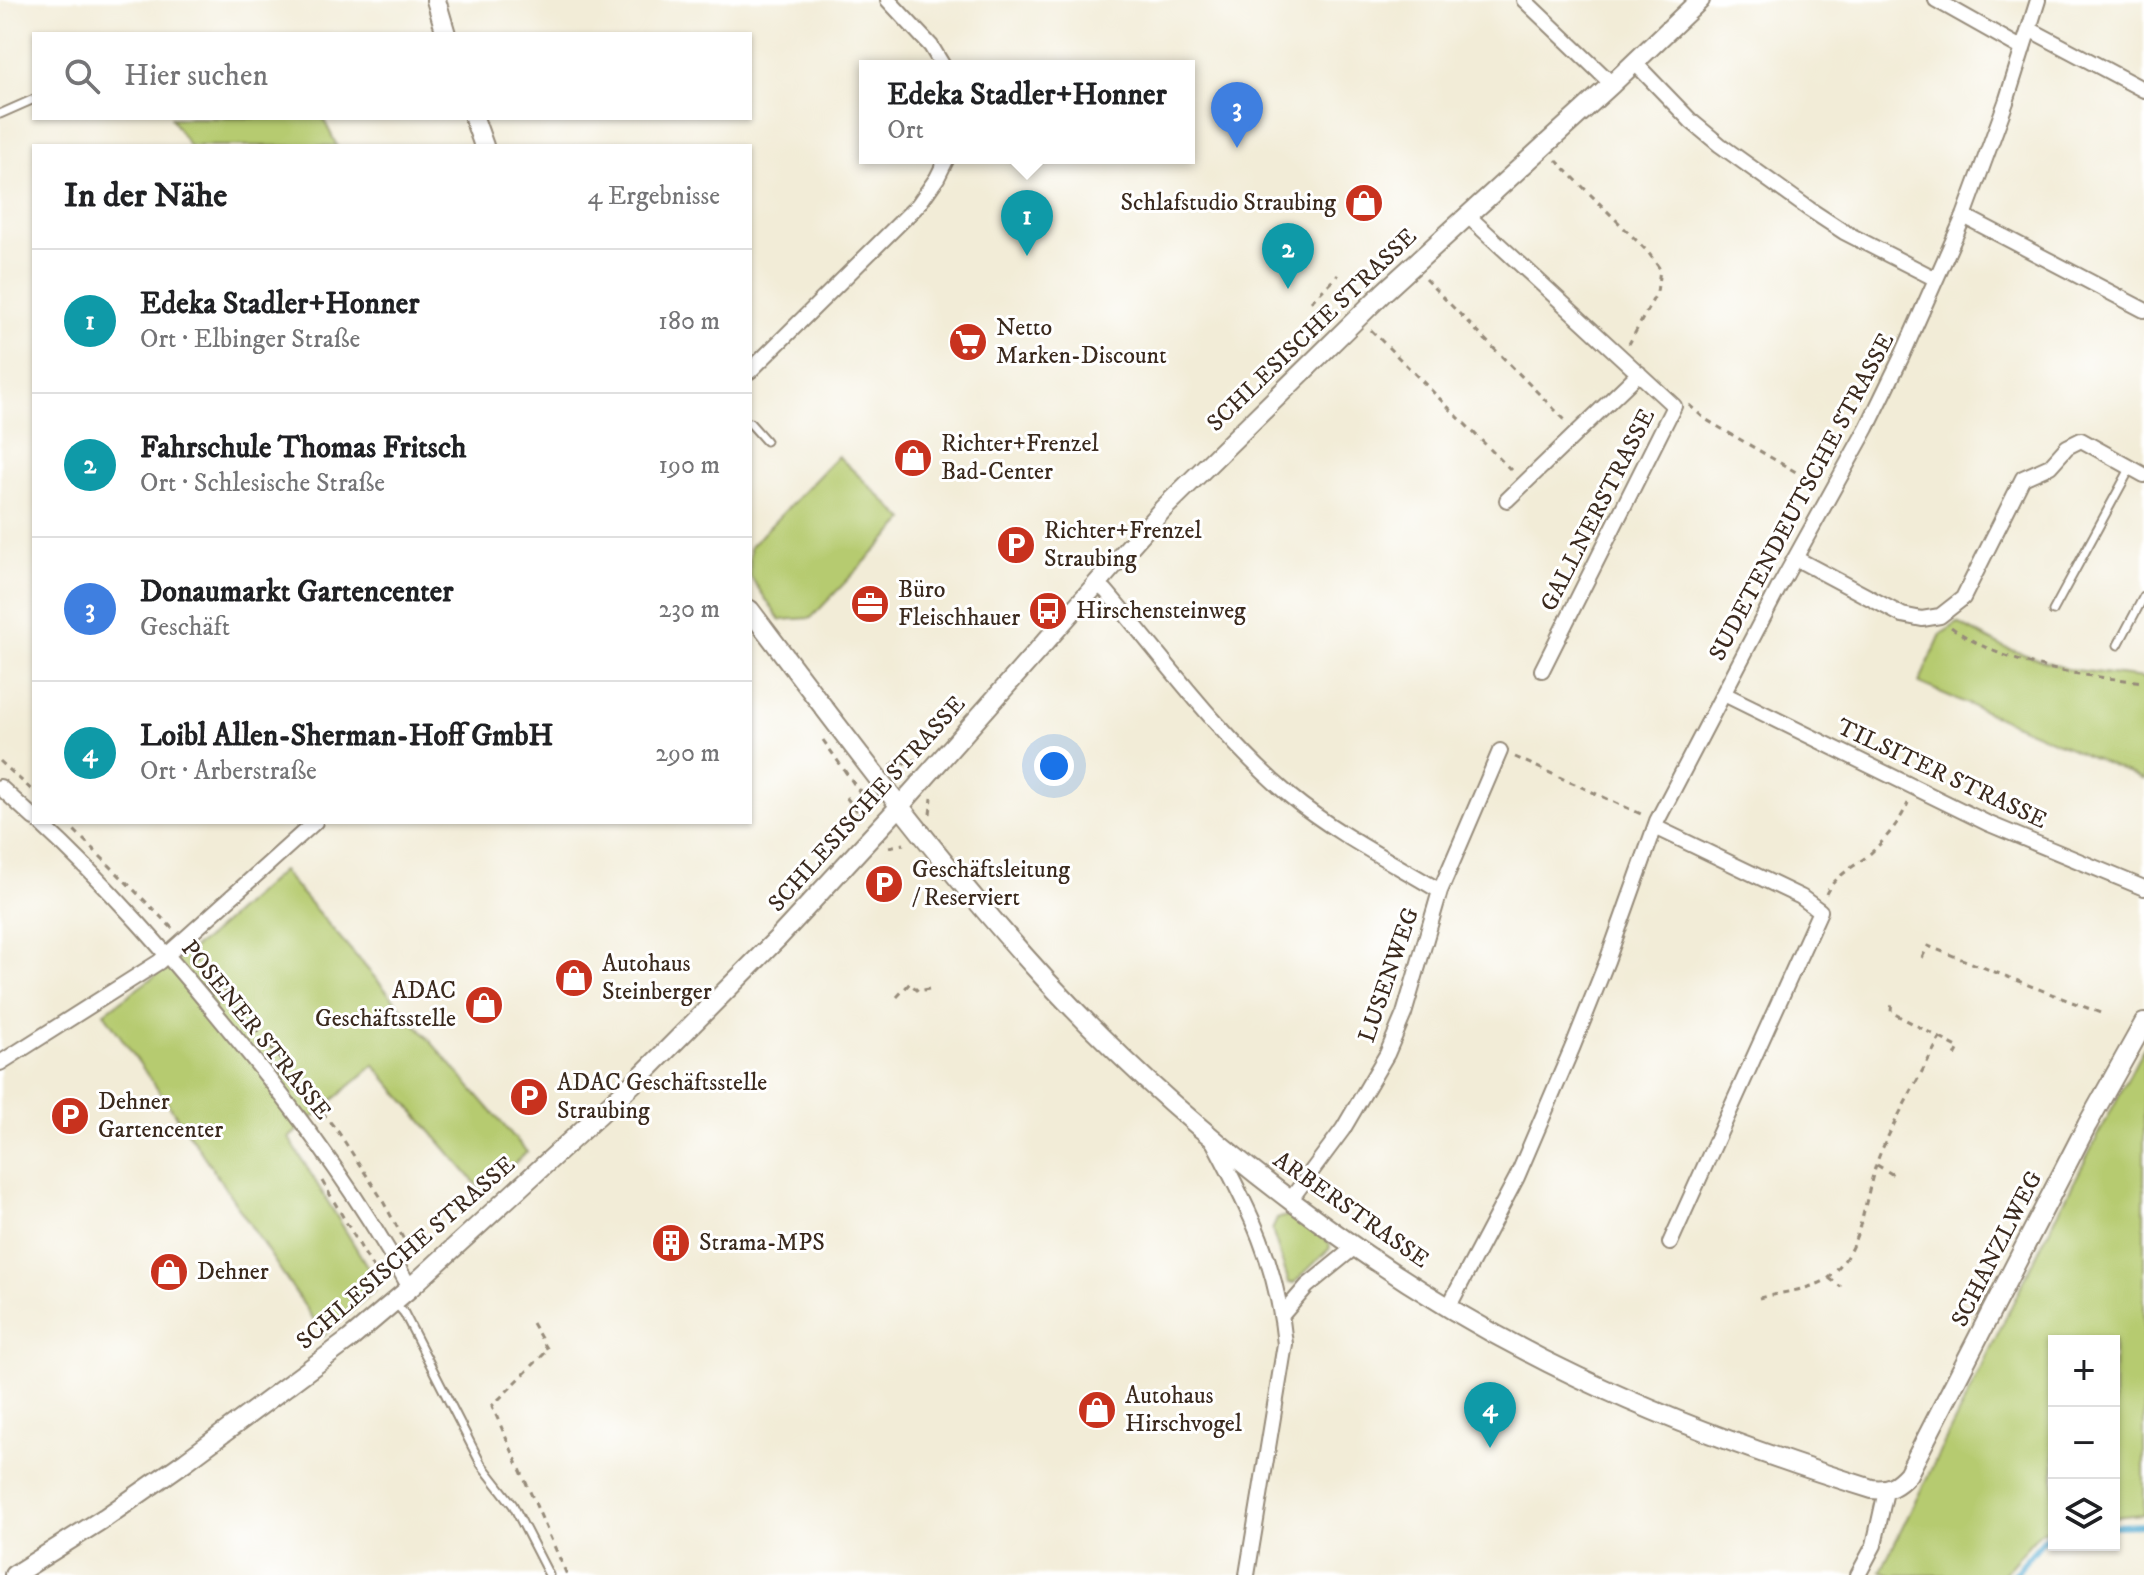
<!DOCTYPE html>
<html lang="de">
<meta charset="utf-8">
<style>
:root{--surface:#fff;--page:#f2f2f2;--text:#202124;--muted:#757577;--line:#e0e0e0;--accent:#0b8043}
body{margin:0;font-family:"IM FELL DW Pica",serif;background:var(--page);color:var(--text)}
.controls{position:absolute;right:24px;bottom:24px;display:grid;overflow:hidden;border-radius:0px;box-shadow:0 2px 6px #0004}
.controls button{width:72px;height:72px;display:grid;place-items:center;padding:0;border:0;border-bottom:2px solid var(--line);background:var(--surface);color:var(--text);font:40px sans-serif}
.you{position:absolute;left:1054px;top:766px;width:28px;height:28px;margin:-20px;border:6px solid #fff;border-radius:50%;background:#1a73e8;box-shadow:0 0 0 12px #1a73e833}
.badge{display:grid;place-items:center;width:52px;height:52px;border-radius:50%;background:var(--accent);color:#fff;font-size:26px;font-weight:700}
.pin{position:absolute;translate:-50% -66px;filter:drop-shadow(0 2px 4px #0008)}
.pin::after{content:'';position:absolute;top:42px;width:28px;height:24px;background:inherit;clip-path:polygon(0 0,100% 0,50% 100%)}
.popup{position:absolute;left:859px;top:60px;width:336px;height:104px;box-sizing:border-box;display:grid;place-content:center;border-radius:0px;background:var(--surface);filter:drop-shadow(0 2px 6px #0005);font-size:26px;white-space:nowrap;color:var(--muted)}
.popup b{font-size:30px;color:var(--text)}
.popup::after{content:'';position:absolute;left:50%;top:100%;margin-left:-16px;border:16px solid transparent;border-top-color:var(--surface)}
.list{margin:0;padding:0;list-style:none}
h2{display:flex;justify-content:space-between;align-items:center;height:104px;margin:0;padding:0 32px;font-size:34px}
h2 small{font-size:26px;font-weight:400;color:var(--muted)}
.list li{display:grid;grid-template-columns:52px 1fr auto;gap:24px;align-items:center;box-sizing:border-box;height:144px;padding:0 32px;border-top:2px solid var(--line)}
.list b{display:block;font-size:30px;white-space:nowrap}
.list p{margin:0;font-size:26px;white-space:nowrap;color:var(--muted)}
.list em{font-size:26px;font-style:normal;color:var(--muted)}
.icon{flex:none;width:44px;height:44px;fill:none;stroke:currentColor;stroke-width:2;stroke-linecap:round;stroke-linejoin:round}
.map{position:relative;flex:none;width:2144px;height:1575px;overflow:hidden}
.search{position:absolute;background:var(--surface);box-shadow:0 2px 6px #0004;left:32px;top:32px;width:720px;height:88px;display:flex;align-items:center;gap:20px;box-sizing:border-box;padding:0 28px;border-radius:0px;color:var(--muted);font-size:30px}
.panel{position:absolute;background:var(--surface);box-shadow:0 2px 6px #0004;left:32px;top:144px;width:720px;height:680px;border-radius:0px}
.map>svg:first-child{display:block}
.green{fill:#b6cb6f;stroke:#787a46;stroke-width:2}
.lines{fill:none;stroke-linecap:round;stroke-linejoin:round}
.stream{stroke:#54acd1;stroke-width:6}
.service-casing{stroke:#968b7a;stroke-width:11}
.minor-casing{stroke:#968b7a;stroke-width:18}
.tertiary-casing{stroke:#968b7a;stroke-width:22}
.path{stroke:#968b7a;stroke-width:3;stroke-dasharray:6 6;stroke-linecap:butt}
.service{stroke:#fff;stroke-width:7}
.minor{stroke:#fff;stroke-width:14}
.tertiary{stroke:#fff;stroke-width:18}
.labels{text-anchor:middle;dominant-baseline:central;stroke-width:6;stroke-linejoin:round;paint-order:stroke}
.poi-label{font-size:24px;fill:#3b2a1e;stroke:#fff;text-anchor:start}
.street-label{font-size:24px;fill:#3b2a1e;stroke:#fff}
</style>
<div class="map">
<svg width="2144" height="1575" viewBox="0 0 2144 1575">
<rect width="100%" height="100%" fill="#fff"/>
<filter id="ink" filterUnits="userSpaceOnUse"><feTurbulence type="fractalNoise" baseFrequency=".0125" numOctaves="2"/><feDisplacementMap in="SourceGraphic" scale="16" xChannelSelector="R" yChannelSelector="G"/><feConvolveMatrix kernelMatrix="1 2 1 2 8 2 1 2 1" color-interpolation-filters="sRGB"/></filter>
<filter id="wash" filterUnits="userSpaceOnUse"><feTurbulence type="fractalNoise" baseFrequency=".006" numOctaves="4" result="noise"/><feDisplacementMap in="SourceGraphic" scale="32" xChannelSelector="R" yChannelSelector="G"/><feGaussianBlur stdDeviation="1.8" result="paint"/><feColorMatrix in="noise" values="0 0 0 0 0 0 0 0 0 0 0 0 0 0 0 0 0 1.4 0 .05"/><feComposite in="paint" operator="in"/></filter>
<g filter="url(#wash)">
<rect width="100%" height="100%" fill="#f2ecd7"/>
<path class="green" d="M171 118H323L337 146H189Z
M838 456 905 520 811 618 780 620 750 576V547Z
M1958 623 2003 647 2067 669 2144 678V780L1919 683 1941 634Z
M282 871 527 1152 483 1192 374 1065 289 1138 370 1271 375 1290 324 1335 187 1131 104 1013 207 938Z
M2144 1047V1514L2114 1517V1341H2054V1528L2040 1532 2002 1575H1891L1881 1571 2043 1242Z
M1289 1215 1329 1242 1330 1248 1294 1283H1289L1272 1230 1277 1219Z"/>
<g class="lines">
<path class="stream" d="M2114 1526 2144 1525
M2013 1575 2047 1536 2054 1534"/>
</g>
</g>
<g filter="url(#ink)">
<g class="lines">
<defs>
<path id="service" d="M0 114 34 99
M750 423 766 441
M2053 611 2131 467
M2118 645 2144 596
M395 1303 404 1313 481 1464 513 1505 549 1575"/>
<path id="minor" d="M888 0 931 46 943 66
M1524 0 1612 84
M1936 0 2023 49
M2029 29 2144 90
M1635 63 1691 121 1720 145 1809 209 1844 232 1934 278
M1468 216 1674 406 1542 670
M1964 216 2144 310
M750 371 918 205 937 178 947 158
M1507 500 1639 373
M1795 558 1902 615 1922 619 1940 616 1963 598 2023 478 2050 466 2067 447 2081 440 2144 475
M1096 583 1106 591C1165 660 1220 737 1290 796 1335 833 1390 861 1440 891
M1724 694 1987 823 2144 888
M0 787 34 818
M39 822C108 885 169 956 228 1028 296 1110 358 1194 410 1288
M1655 827 1801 897 1820 911 1670 1243
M0 1063 159 962 315 822
M1213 1141C1250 1211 1277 1263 1285 1344L1247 1575
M1291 1199 1343 1129 1387 1054 1404 1014 1440 891 1500 751
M1449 1306 1517 1177 1573 1046 1607 961 1657 821 1778 589 1867 428 1902 356 1964 216 2006 102 2038 0
M1282 1315 1307 1286 1356 1246
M1858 1575 1874 1545 1886 1491"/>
<path id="tertiary" d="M436 0 446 34
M474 118 484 146
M750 610C845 736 940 864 1047 981 1193 1138 1384 1285 1578 1377 1673 1422 1772 1458 1872 1489 1889 1491 1897 1486 1908 1474L2087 1125 2144 1023
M14 1575 106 1517 186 1461 350 1339 410 1288 638 1079 778 938 899 807 1163 509 1384 292 1612 84 1700 0"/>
</defs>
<use href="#service" class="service-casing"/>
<use href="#minor" class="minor-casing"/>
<use href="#tertiary" class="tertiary-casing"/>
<path class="path" d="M1556 160 1648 252 1660 269 1657 292 1629 344
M1425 279 1566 421
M1311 302 1338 275
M1371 330 1513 472
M1689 405 1705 419 1818 485
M1951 627C2008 668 2077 675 2144 682
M823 740 859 791
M1515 757 1643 815
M0 761 34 792
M891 766 895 762 908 764 916 759
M846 797 861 816
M930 814 932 798
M66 822 174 930
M838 844 865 807 859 791 863 788
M889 847 904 844
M1826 894C1835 874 1859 865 1874 850 1887 837 1901 820 1908 803
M195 953 339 1133 380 1196 414 1258
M1922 958 1928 946 2103 1014
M897 997 910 983 918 991 929 989
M1940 1038 1959 1048 1955 1056
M1877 1165 1895 1176
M322 1181 383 1285
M1829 1278 1841 1287
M1759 1298C1778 1293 1816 1289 1830 1277 1867 1244 1863 1189 1883 1147 1900 1110 1921 1074 1940 1038L1891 1012 1892 1000
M532 1323 548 1350 492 1406 567 1575"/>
<use href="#service" class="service"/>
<use href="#minor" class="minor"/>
<use href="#tertiary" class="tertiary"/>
</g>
</g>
<defs>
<symbol id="shop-disc" viewBox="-11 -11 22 22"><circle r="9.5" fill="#c8321e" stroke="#fff"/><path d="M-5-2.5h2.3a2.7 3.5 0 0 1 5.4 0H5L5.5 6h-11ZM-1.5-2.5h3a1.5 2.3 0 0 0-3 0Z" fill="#fff"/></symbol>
<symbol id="supermarket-disc" viewBox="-11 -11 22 22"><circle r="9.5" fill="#c8321e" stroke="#fff"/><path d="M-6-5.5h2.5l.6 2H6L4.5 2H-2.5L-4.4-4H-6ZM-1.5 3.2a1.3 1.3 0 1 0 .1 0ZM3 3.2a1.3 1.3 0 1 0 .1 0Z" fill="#fff"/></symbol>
<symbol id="parking-disc" viewBox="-11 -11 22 22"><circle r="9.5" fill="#c8321e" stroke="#fff"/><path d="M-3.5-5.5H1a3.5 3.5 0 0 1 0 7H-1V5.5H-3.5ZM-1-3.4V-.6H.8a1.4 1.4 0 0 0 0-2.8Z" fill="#fff"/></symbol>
<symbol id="office-disc" viewBox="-11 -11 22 22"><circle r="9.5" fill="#c8321e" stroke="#fff"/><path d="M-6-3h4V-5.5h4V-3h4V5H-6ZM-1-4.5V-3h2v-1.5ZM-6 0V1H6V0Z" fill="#fff"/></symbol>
<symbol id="bus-disc" viewBox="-11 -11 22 22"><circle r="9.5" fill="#c8321e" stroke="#fff"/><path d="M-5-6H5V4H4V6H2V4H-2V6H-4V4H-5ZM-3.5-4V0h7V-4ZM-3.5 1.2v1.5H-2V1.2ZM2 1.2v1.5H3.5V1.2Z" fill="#fff"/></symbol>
<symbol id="building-disc" viewBox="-11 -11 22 22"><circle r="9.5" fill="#c8321e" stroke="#fff"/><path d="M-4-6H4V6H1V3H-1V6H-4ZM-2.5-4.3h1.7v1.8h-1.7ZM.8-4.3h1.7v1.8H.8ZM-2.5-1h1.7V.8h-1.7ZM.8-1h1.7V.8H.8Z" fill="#fff"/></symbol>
</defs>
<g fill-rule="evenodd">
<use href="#shop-disc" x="1342" y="181" width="44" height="44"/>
<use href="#supermarket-disc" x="946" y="320" width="44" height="44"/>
<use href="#shop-disc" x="891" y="436" width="44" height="44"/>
<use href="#parking-disc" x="994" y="523" width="44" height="44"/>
<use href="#office-disc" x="848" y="582" width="44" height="44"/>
<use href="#bus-disc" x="1026" y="589" width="44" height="44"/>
<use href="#parking-disc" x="862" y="862" width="44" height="44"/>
<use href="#shop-disc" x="552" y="956" width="44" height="44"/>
<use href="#shop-disc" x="462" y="983" width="44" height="44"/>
<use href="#parking-disc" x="507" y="1075" width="44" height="44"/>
<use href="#parking-disc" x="48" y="1094" width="44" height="44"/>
<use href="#building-disc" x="649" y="1221" width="44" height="44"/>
<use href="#shop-disc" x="147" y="1250" width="44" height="44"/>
<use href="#shop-disc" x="1075" y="1388" width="44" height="44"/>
</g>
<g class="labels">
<g class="poi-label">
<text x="1336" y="203" text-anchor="end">Schlafstudio Straubing</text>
<text x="996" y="328">Netto<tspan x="996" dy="28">Marken-Discount</tspan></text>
<text x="941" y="444">Richter+Frenzel<tspan x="941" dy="28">Bad-Center</tspan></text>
<text x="1044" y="531">Richter+Frenzel<tspan x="1044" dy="28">Straubing</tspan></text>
<text x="898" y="590">Büro<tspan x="898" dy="28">Fleischhauer</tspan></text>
<text x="1076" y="611">Hirschensteinweg</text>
<text x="912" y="870">Geschäftsleitung<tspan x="912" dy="28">/ Reserviert</tspan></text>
<text x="602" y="964">Autohaus<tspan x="602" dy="28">Steinberger</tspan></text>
<text x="456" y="991" text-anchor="end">ADAC<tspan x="456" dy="28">Geschäftsstelle</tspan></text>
<text x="557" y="1083">ADAC Geschäftsstelle<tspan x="557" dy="28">Straubing</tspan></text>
<text x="98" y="1102">Dehner<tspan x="98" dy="28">Gartencenter</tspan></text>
<text x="699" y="1243">Strama-MPS</text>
<text x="197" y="1272">Dehner</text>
<text x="1125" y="1396">Autohaus<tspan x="1125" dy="28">Hirschvogel</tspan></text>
</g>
<g class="street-label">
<text transform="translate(1312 330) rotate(-44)">SCHLESISCHE STRASSE</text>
<text transform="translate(1802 497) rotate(-62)">SUDETENDEUTSCHE STRASSE</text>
<text transform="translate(1598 510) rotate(-63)">GALLNERSTRASSE</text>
<text transform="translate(1942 774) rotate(25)">TILSITER STRASSE</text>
<text transform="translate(867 804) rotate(-48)">SCHLESISCHE STRASSE</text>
<text transform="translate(1389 975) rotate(-71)">LUSENWEG</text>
<text transform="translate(256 1030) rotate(51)">POSENER STRASSE</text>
<text transform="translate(1351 1210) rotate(35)">ARBERSTRASSE</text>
<text transform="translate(1997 1249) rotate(-63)">SCHANZLWEG</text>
<text transform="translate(406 1253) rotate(-41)">SCHLESISCHE STRASSE</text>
</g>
</g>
</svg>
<div class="controls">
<button>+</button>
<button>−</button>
<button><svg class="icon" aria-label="layers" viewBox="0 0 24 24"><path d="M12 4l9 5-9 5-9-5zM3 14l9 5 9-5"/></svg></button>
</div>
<div class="you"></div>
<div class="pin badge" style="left:1027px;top:256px;background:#0f9aa8">1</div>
<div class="popup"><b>Edeka Stadler+Honner</b>Ort</div>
<div class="pin badge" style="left:1288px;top:289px;background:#0f9aa8">2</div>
<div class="pin badge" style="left:1237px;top:148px;background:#3f7fe0">3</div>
<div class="pin badge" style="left:1490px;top:1448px;background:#0f9aa8">4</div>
<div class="search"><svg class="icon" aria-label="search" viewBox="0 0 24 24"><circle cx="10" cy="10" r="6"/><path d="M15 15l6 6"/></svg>Hier suchen</div>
<section class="panel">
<h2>In der Nähe<small>4 Ergebnisse</small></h2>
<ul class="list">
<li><span class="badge" style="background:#0f9aa8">1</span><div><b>Edeka Stadler+Honner</b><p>Ort · Elbinger Straße</p></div><em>180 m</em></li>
<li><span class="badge" style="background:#0f9aa8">2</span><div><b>Fahrschule Thomas Fritsch</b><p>Ort · Schlesische Straße</p></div><em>190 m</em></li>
<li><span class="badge" style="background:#3f7fe0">3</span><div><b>Donaumarkt Gartencenter</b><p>Geschäft</p></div><em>230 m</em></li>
<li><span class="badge" style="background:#0f9aa8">4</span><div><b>Loibl Allen-Sherman-Hoff GmbH</b><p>Ort · Arberstraße</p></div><em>290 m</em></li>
</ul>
</section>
</div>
